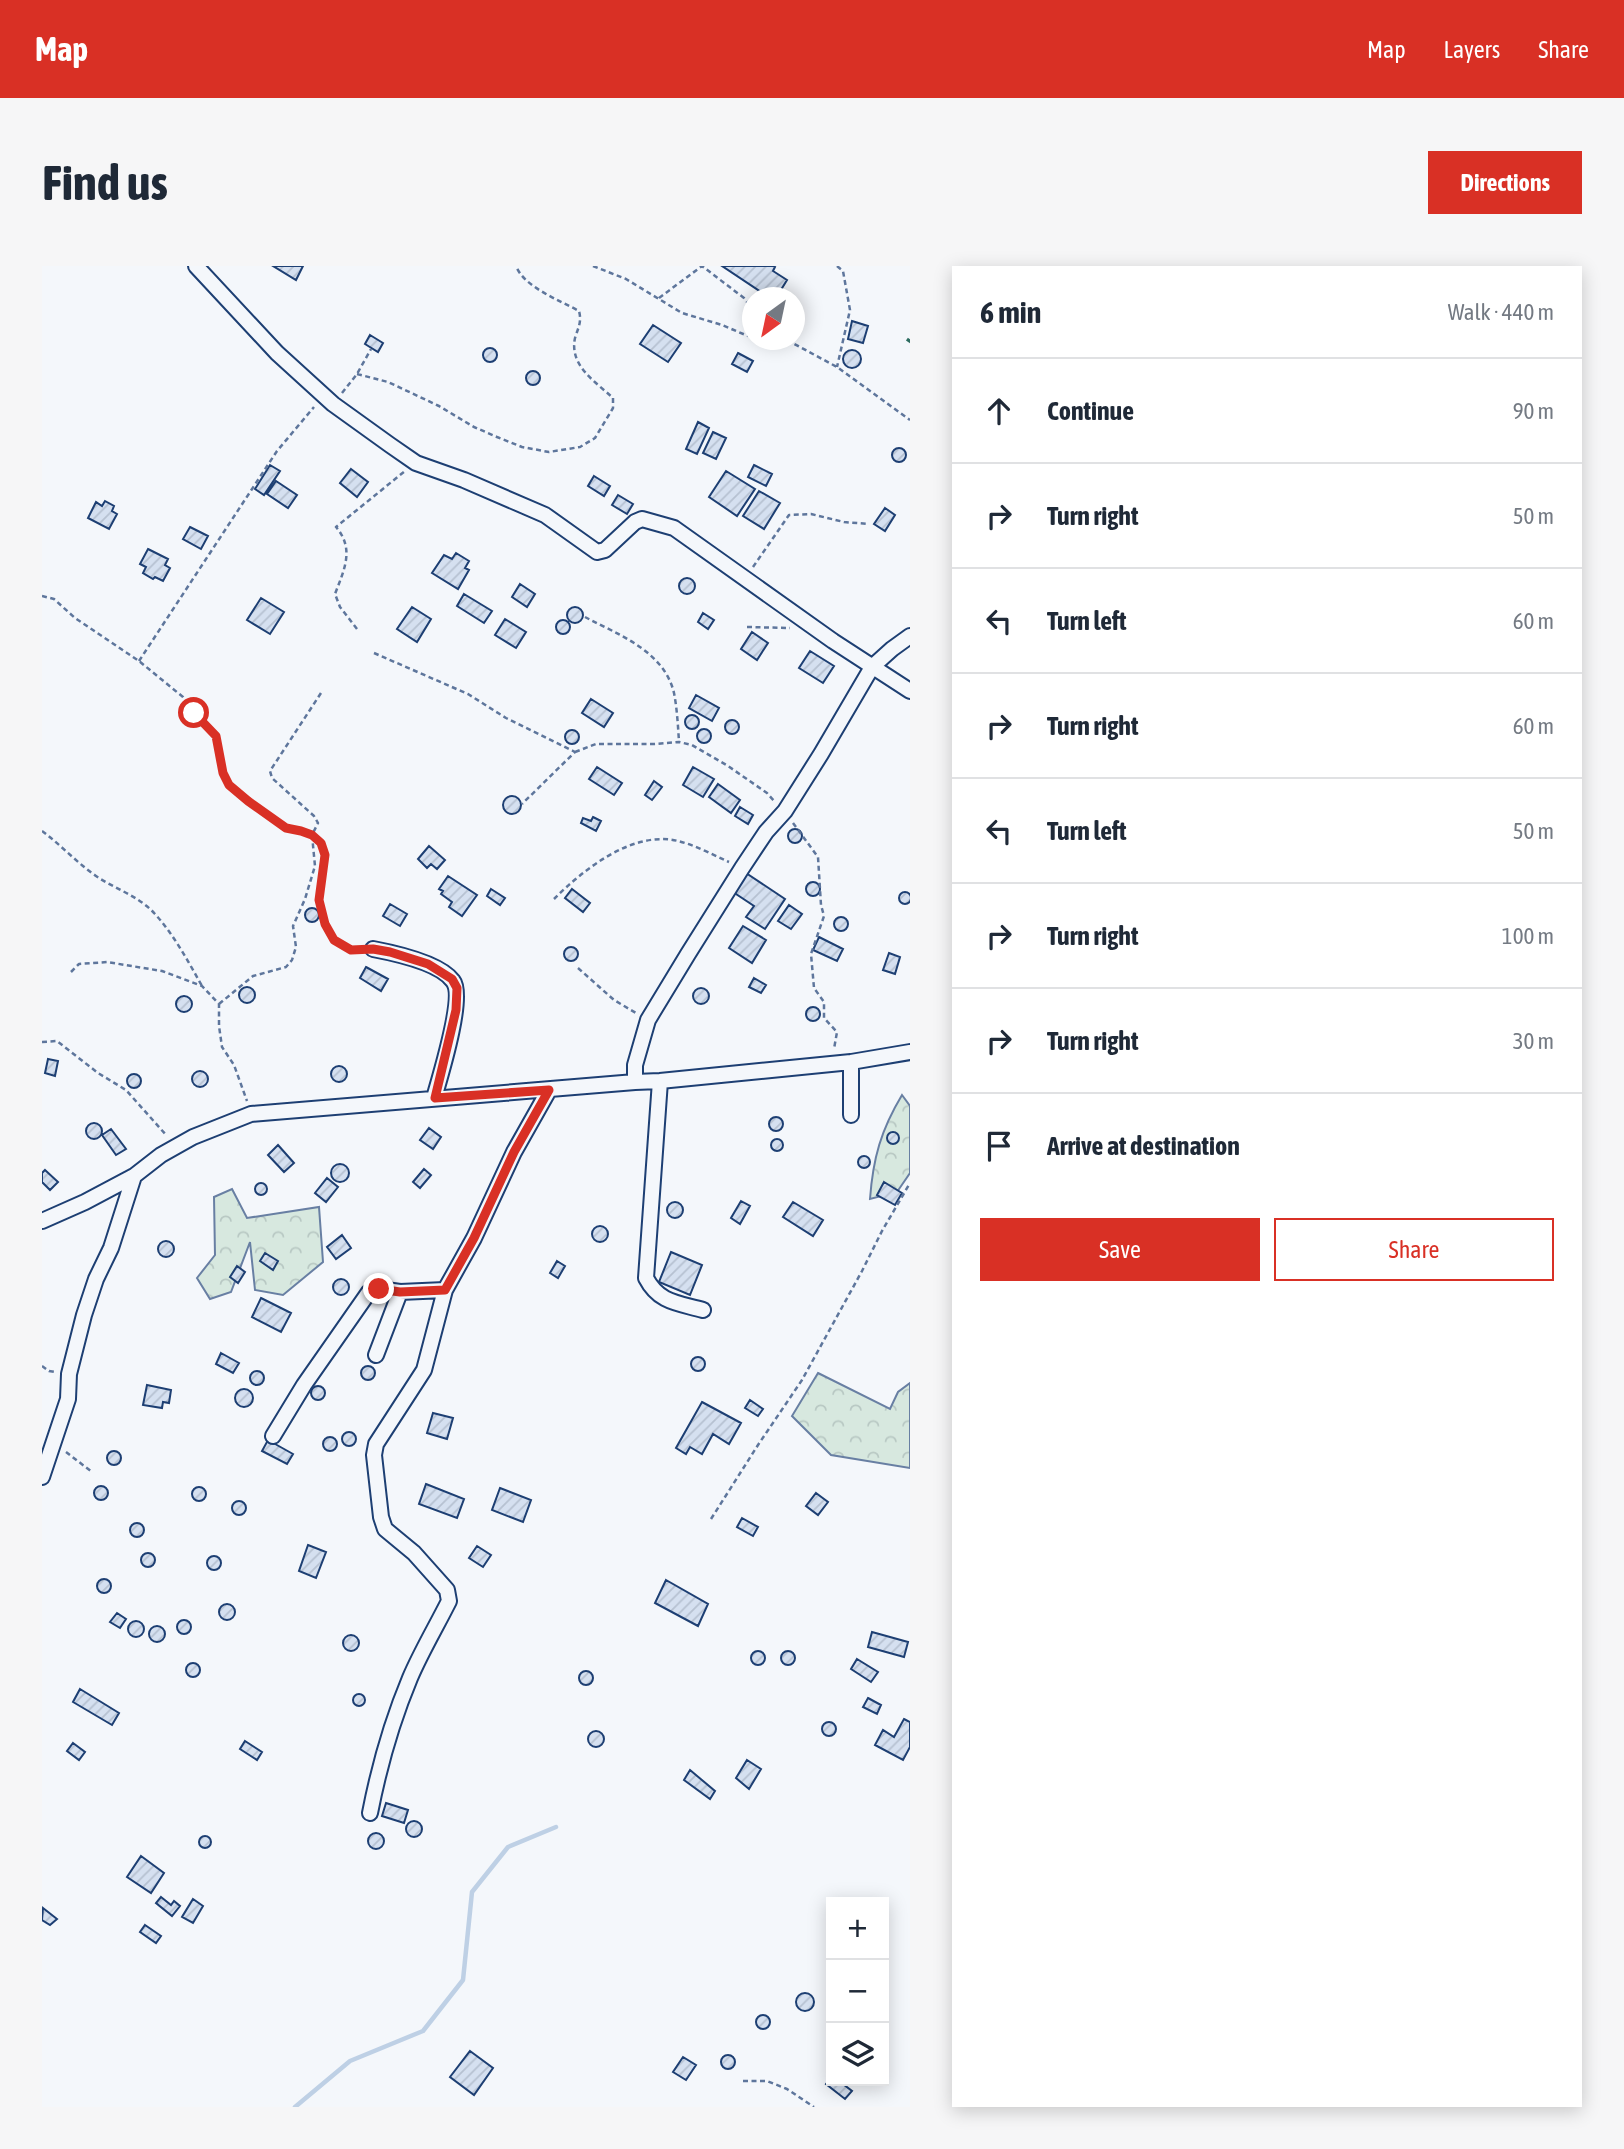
<!DOCTYPE html>
<meta charset="utf-8">
<style>
:root{--surface:#fff;--page:#f6f6f7;--text:#1f2937;--muted:#747a83;--line:#e0e1e3;--accent:#d93025}
body{margin:0;font-family:"Asap Condensed",sans-serif;background:var(--page);color:var(--text)}
.controls{position:absolute;right:21px;bottom:21px;display:grid;overflow:hidden;border-radius:0px;box-shadow:0 4px 18px #0003}
.controls button{width:63px;height:63px;display:grid;place-items:center;padding:0;border:0;border-bottom:2px solid var(--line);background:var(--surface);color:var(--text);font:35px sans-serif}
.compass{position:absolute;left:700px;top:21px;width:63px;height:63px;border-radius:50%;background:var(--surface);box-shadow:0 4px 18px #0003;rotate:213deg}
.stop{position:absolute;width:21px;height:21px;margin:-16px;border:5px solid #d93025;border-radius:50%;background:#fff}
.stop.end{background:#d93025;border-color:#fff;box-shadow:0 2px 7px #0008}
.list{margin:0;padding:0;list-style:none}
h2{display:flex;justify-content:space-between;align-items:center;height:91px;margin:0;padding:0 28px;font-size:30px}
h2 small{font-size:23px;font-weight:400;color:var(--muted)}
.list li{display:grid;grid-template-columns:46px 1fr auto;gap:21px;align-items:center;box-sizing:border-box;height:105px;padding:0 28px;border-top:2px solid var(--line)}
.list b{display:block;font-size:26px;white-space:nowrap}
.list em{font-size:23px;font-style:normal;color:var(--muted)}
.actions{display:flex;gap:14px;padding:21px 28px}
.actions a{flex:1;padding:16px 0;border:2px solid var(--accent);border-radius:0px;text-align:center;font-size:24px;color:var(--accent)}
.actions .main{background:var(--accent);color:#fff}
.icon{flex:none;width:38px;height:38px;fill:none;stroke:currentColor;stroke-width:2;stroke-linecap:round;stroke-linejoin:round}
.map{position:relative;flex:none;width:868px;height:1841px;overflow:hidden;border-radius:0px}
header{display:flex;align-items:center;gap:42px;box-sizing:border-box;height:98px;padding:0 35px;background:var(--accent);color:#fff}
header strong{font-size:33px}
nav{display:flex;gap:38px;margin-inline-start:auto;font-size:24px}
.intro{display:flex;align-items:center;justify-content:space-between;box-sizing:border-box;height:168px;padding:0 42px}
h1{margin:0;font-size:49px}
.button{padding:18px 32px;border-radius:0px;background:var(--accent);color:#fff;font-size:24px;font-weight:700}
main{display:flex;gap:42px;padding:0 42px}
aside{flex:1;background:var(--surface);border-radius:0px;box-shadow:0 4px 18px #0003}
.map>svg:first-child{display:block}
.forest{fill:url(#forest-crowns);stroke:#687fa3;stroke-width:2}
.lines{fill:none;stroke-linecap:round;stroke-linejoin:round}
.stream{stroke:#bed0e5;stroke-width:4.5}
.building{fill:url(#building-hatch);stroke:#1d3f73;stroke-width:2}
.minor-casing{stroke:#1d3f73;stroke-width:18}
.path{stroke:#5e769c;stroke-width:2.5;stroke-dasharray:5 3.5;stroke-linecap:butt}
.minor{stroke:#f4f7fb;stroke-width:14}
.hedge{stroke:#2c6c60;stroke-width:5;stroke-dasharray:3.5 5;stroke-linecap:butt}
.route{stroke:#d93025;stroke-width:9}
</style>
<header>
<strong>Map</strong>
<nav><a>Map</a><a>Layers</a><a>Share</a></nav>
</header>
<div class="intro"><h1>Find us</h1><a class="button">Directions</a></div>
<main>
<div class="map">
<svg width="868" height="1841" viewBox="0 0 868 1841">
<defs>
<pattern id="forest-crowns" width="20" height="18" patternUnits="userSpaceOnUse" patternTransform="scale(1.75)"><rect width="20" height="18" fill="#d7e8df"/><path d="M2 6a3 3 0 1 1 6 0M12 15a3 3 0 1 1 6 0" fill="none" stroke="#b8c8c3"/></pattern>
<pattern id="building-hatch" width="6" height="6" patternUnits="userSpaceOnUse" patternTransform="scale(1.75)"><rect width="6" height="6" fill="#d5e0f0"/><path d="M-1 1l2-2M0 6l6-6M5 7l2-2" fill="none" stroke="#b6c1d1"/></pattern>
</defs>
<rect width="100%" height="100%" fill="#f4f7fb"/>
<path class="forest" d="M860 829 868 840V907L855 926 828 933C831 892 839 864 860 829Z
M190 923 205 952 277 941 281 996 241 1029 213 1024 208 976 189 1026 168 1033 155 1012 173 989 172 931Z
M776 1107 848 1143 856 1126 868 1117V1202L789 1189 750 1150Z"/>
<g class="lines">
<path class="stream" d="M253 1841 308 1795 381 1765 421 1714 430 1626 466 1581 514 1561"/>
</g>
<path class="building" d="M231 0H261L254 14Z
M680 0H731L733 1 731 5 745 14 734 32H728Z
M810 55 826 60 821 77 806 73Z
M611 59 639 77 626 96 598 78Z
M328 69 341 77 336 86 323 78Z
M441 89a7 7 0 1 1 14 0a7 7 0 1 1-14 0Z
M801 93a9 9 0 1 1 18 0a9 9 0 1 1-18 0Z
M696 87 711 95 705 106 690 98Z
M484 112a7 7 0 1 1 14 0a7 7 0 1 1-14 0Z
M656 156 667 162 655 188 644 183Z
M671 166 684 172 674 193 661 187Z
M850 189a7 7 0 1 1 14 0a7 7 0 1 1-14 0Z
M228 199 238 205 222 229 213 223Z
M712 199 730 208 724 220 706 211Z
M309 203 326 216 315 231 298 217Z
M684 205 713 223 695 250 667 231Z
M552 210 568 220 562 230 546 220Z
M234 215 255 229 246 242 225 228Z
M717 225 738 237 722 263 701 250Z
M576 229 591 238 585 248 570 239Z
M63 235 72 240 70 245 75 248 67 263 46 252 54 236 60 240Z
M843 242 853 249 843 265 832 258Z
M148 261 166 270 159 283 141 273Z
M106 283 126 293 123 299 128 302 121 315 113 311 111 313 101 307 104 301 98 298Z
M414 287 427 295 423 302 427 304 416 323 390 307 402 289 410 293Z
M637 320a8 8 0 1 1 16 0a8 8 0 1 1-16 0Z
M478 318 493 328 485 341 470 331Z
M422 328 450 345 442 357 415 340Z
M219 332 242 346 228 368 205 354Z
M370 341 389 353 375 376 355 363Z
M525 349a8 8 0 1 1 16 0a8 8 0 1 1-16 0Z
M661 347 672 354 666 363 656 356Z
M463 353 484 366 474 382 453 369Z
M514 361a7 7 0 1 1 14 0a7 7 0 1 1-14 0Z
M710 366 726 377 715 394 699 383Z
M768 385 792 400 781 417 757 402Z
M654 429 677 442 670 455 647 442Z
M549 433 571 447 562 461 540 447Z
M643 456a7 7 0 1 1 14 0a7 7 0 1 1-14 0Z
M683 461a7 7 0 1 1 14 0a7 7 0 1 1-14 0Z
M655 470a7 7 0 1 1 14 0a7 7 0 1 1-14 0Z
M523 471a7 7 0 1 1 14 0a7 7 0 1 1-14 0Z
M555 501 580 517 572 529 547 513Z
M651 501 672 513 661 531 641 519Z
M612 515 620 521 610 534 603 529Z
M676 518 698 534 689 547 667 531Z
M461 539a9 9 0 1 1 18 0a9 9 0 1 1-18 0Z
M698 541 711 549 706 558 693 550Z
M551 551 559 555 554 565 539 557 541 552 549 555Z
M746 570a7 7 0 1 1 14 0a7 7 0 1 1-14 0Z
M387 580 403 594 395 603 389 598 385 602 376 593Z
M701 605 743 633 723 663 704 651 712 640 688 624Z
M406 610 435 629 420 650 407 641 410 636 399 628 401 625 397 623Z
M764 623a7 7 0 1 1 14 0a7 7 0 1 1-14 0Z
M449 623 463 632 458 639 445 630Z
M530 623 548 637 541 646 523 632Z
M857 632a6 6 0 1 1 12 0a6 6 0 1 1-12 0Z
M348 638 365 648 358 660 341 650Z
M747 639 760 648 749 663 736 655Z
M263 649a7 7 0 1 1 14 0a7 7 0 1 1-14 0Z
M792 658a7 7 0 1 1 14 0a7 7 0 1 1-14 0Z
M701 660 724 674 710 697 687 682Z
M777 671 801 683 795 695 771 684Z
M522 688a7 7 0 1 1 14 0a7 7 0 1 1-14 0Z
M847 687 858 691 853 708 841 704Z
M324 701 346 713 339 725 318 712Z
M712 712 724 719 719 727 707 721Z
M197 729a8 8 0 1 1 16 0a8 8 0 1 1-16 0Z
M651 730a8 8 0 1 1 16 0a8 8 0 1 1-16 0Z
M134 738a8 8 0 1 1 16 0a8 8 0 1 1-16 0Z
M764 748a7 7 0 1 1 14 0a7 7 0 1 1-14 0Z
M6 793 16 795 13 810 3 807Z
M289 808a8 8 0 1 1 16 0a8 8 0 1 1-16 0Z
M150 813a8 8 0 1 1 16 0a8 8 0 1 1-16 0Z
M85 815a7 7 0 1 1 14 0a7 7 0 1 1-14 0Z
M727 858a7 7 0 1 1 14 0a7 7 0 1 1-14 0Z
M44 865a8 8 0 1 1 16 0a8 8 0 1 1-16 0Z
M387 862 399 871 391 883 378 874Z
M69 863 84 883 74 889 60 869Z
M845 872a6 6 0 1 1 12 0a6 6 0 1 1-12 0Z
M729 879a6 6 0 1 1 12 0a6 6 0 1 1-12 0Z
M236 879 252 897 242 906 226 889Z
M816 896a6 6 0 1 1 12 0a6 6 0 1 1-12 0Z
M289 907a9 9 0 1 1 18 0a9 9 0 1 1-18 0Z
M382 903 389 909 378 922 371 916Z
M3 904 16 916 8 924 0 916V907Z
M285 912 296 921 284 936 273 927Z
M842 916 860 927 853 939 835 929Z
M213 923a6 6 0 1 1 12 0a6 6 0 1 1-12 0Z
M699 935 708 940 698 958 689 952Z
M625 944a8 8 0 1 1 16 0a8 8 0 1 1-16 0Z
M751 936 781 954 771 970 741 951Z
M550 968a8 8 0 1 1 16 0a8 8 0 1 1-16 0Z
M300 969 309 982 294 993 285 981Z
M116 983a8 8 0 1 1 16 0a8 8 0 1 1-16 0Z
M629 986 660 999 648 1029 617 1016Z
M223 987 236 995 231 1004 218 995Z
M515 995 523 1000 516 1012 508 1007Z
M195 1000 203 1006 196 1017 188 1011Z
M291 1021a8 8 0 1 1 16 0a8 8 0 1 1-16 0Z
M219 1032 249 1047 239 1066 210 1051Z
M179 1087 197 1097 191 1107 174 1098Z
M649 1098a7 7 0 1 1 14 0a7 7 0 1 1-14 0Z
M319 1107a7 7 0 1 1 14 0a7 7 0 1 1-14 0Z
M208 1112a7 7 0 1 1 14 0a7 7 0 1 1-14 0Z
M105 1119 129 1124 127 1137 121 1136 120 1142 101 1139Z
M269 1127a7 7 0 1 1 14 0a7 7 0 1 1-14 0Z
M193 1132a9 9 0 1 1 18 0a9 9 0 1 1-18 0Z
M708 1134 721 1143 716 1150 703 1142Z
M660 1136 699 1157 687 1178 671 1168 660 1188 648 1181 644 1188 634 1182Z
M391 1147 411 1152 405 1173 385 1167Z
M300 1173a7 7 0 1 1 14 0a7 7 0 1 1-14 0Z
M281 1178a7 7 0 1 1 14 0a7 7 0 1 1-14 0Z
M226 1174 251 1188 245 1198 220 1185Z
M65 1192a7 7 0 1 1 14 0a7 7 0 1 1-14 0Z
M384 1218 422 1233 415 1252 377 1238Z
M52 1227a7 7 0 1 1 14 0a7 7 0 1 1-14 0Z
M150 1228a7 7 0 1 1 14 0a7 7 0 1 1-14 0Z
M458 1222 489 1234 481 1256 450 1244Z
M774 1227 786 1236 776 1249 764 1240Z
M190 1242a7 7 0 1 1 14 0a7 7 0 1 1-14 0Z
M700 1252 716 1261 711 1270 695 1261Z
M88 1264a7 7 0 1 1 14 0a7 7 0 1 1-14 0Z
M266 1279 284 1286 274 1312 257 1305Z
M435 1280 449 1289 441 1301 427 1292Z
M99 1294a7 7 0 1 1 14 0a7 7 0 1 1-14 0Z
M165 1297a7 7 0 1 1 14 0a7 7 0 1 1-14 0Z
M55 1320a7 7 0 1 1 14 0a7 7 0 1 1-14 0Z
M624 1314 666 1338 656 1360 613 1337Z
M177 1346a8 8 0 1 1 16 0a8 8 0 1 1-16 0Z
M75 1347 84 1353 78 1362 68 1356Z
M135 1361a7 7 0 1 1 14 0a7 7 0 1 1-14 0Z
M86 1363a8 8 0 1 1 16 0a8 8 0 1 1-16 0Z
M107 1368a8 8 0 1 1 16 0a8 8 0 1 1-16 0Z
M830 1366 866 1376 862 1391 826 1381Z
M301 1377a8 8 0 1 1 16 0a8 8 0 1 1-16 0Z
M739 1392a7 7 0 1 1 14 0a7 7 0 1 1-14 0Z
M709 1392a7 7 0 1 1 14 0a7 7 0 1 1-14 0Z
M815 1393 836 1406 829 1416 809 1403Z
M144 1404a7 7 0 1 1 14 0a7 7 0 1 1-14 0Z
M537 1412a7 7 0 1 1 14 0a7 7 0 1 1-14 0Z
M38 1423 77 1447 70 1459 31 1436Z
M311 1434a6 6 0 1 1 12 0a6 6 0 1 1-12 0Z
M826 1432 839 1439 835 1448 821 1441Z
M862 1453 868 1456V1481L861 1494 833 1479 841 1464 852 1471Z
M780 1463a7 7 0 1 1 14 0a7 7 0 1 1-14 0Z
M546 1473a8 8 0 1 1 16 0a8 8 0 1 1-16 0Z
M203 1475 220 1486 215 1494 198 1483Z
M31 1477 43 1486 37 1494 25 1485Z
M705 1494 719 1503 707 1523 694 1512Z
M648 1504 673 1525 668 1533 642 1514Z
M344 1537 366 1544 362 1557 340 1550Z
M364 1563a8 8 0 1 1 16 0a8 8 0 1 1-16 0Z
M326 1575a8 8 0 1 1 16 0a8 8 0 1 1-16 0Z
M157 1576a6 6 0 1 1 12 0a6 6 0 1 1-12 0Z
M99 1590 122 1607 109 1627 85 1611Z
M119 1631 129 1639 132 1635 138 1640 130 1650 114 1637Z
M151 1633 161 1640 151 1657 140 1651Z
M1 1642 15 1653 8 1659 0 1654Z
M103 1659 119 1670 114 1677 98 1666Z
M754 1736a9 9 0 1 1 18 0a9 9 0 1 1-18 0Z
M714 1756a7 7 0 1 1 14 0a7 7 0 1 1-14 0Z
M428 1785 451 1802 432 1829 408 1811Z
M679 1796a7 7 0 1 1 14 0a7 7 0 1 1-14 0Z
M641 1791 654 1799 644 1814 631 1806Z
M789 1812V1815H797L810 1825 803 1833 784 1818Z"/>
<g class="lines">
<defs>
<path id="minor" d="M154 0 235 87 291 138 348 179 374 197 422 214 503 249 555 286 563 284 593 256 600 253 632 262 791 375 868 425
M331 683C352 687 398 697 411 715 423 730 398 811 392 832
M618 815 604 1012C617 1037 636 1037 661 1044
M593 816V799L606 754 646 688 700 602 724 566 743 545 779 488 830 401 850 383 868 370
M809 849V796
M0 955 43 936 92 910 119 889 151 871 209 848 593 816 618 815 809 796 868 786
M334 1089 358 1026
M231 1170 262 1119 327 1026 337 1023 358 1026 403 1024
M0 1211 26 1133 27 1108 42 1049 54 1013 69 982 92 910
M328 1547C337 1501 350 1455 368 1412 379 1386 394 1361 407 1335L405 1324 372 1287 343 1263 339 1251 332 1189 334 1178 382 1104 403 1024 432 972 472 886 507 824"/>
</defs>
<use href="#minor" class="minor-casing"/>
<path class="path" d="M551 0 584 13 640 47 680 59 706 70
M795 0 801 5 808 44 795 101
M617 32 660 0 702 32 710 43
M745 74 795 101 868 154
M315 108 346 116 397 140 432 161 455 171 480 181 507 186 538 181 553 172 571 142V132C554 116 527 100 533 72 536 62 540 56 537 45 517 34 482 21 474 0
M300 127 315 108 329 83
M711 301 747 249 769 248 802 256 827 258
M0 330 12 333 33 352 97 395 141 431 152 447 174 470 181 507 187 519 206 535 244 562 259 565 270 569 279 577 283 589 277 634 283 658 292 674 309 684H317
M543 351C577 369 622 385 632 427 635 442 636 460 637 476
M705 361 748 362
M315 363 298 341 293 328C302 304 313 283 294 261L363 205
M332 387 426 428 464 452 533 486 480 538
M97 395 235 185 272 141
M533 486 554 478H613L637 476 650 479 686 500 725 527 733 536
M751 557 776 591 779 639 782 650 769 688 772 722 782 736V752L795 766 792 783
M0 565C19 579 34 596 54 610 73 623 97 630 113 648 132 669 146 695 160 720
M512 633C542 603 591 564 636 575 653 579 671 589 687 596
M536 702 572 734 594 747
M29 706 37 698 65 696 120 705 160 720 177 738V760L180 781 192 799 205 835
M177 738 211 710 244 701 250 694 254 681 251 660 263 633 273 600 270 569 276 557 272 550 230 512 228 505 279 427
M0 776 15 775 56 807 84 824 125 870
M0 1100 7 1105 13 1106
M24 1186 50 1206
M669 1253 716 1179 760 1114 820 1005 840 965 868 917
M701 1815H725L745 1823 772 1841"/>
<use href="#minor" class="minor"/>
<path class="hedge" d="M866 76 868 73"/>
</g>
<g class="lines">
<path class="route" d="M152 447 174 470 181 507 187 519 206 535 244 562 259 565 270 569 279 577 283 589 277 634 283 658 292 674 309 684 331 683 348 686 386 698 410 713 415 722 414 744 393 832 507 824 472 886 432 972 403 1024 358 1026 337 1023"/>
</g>
</svg>
<div class="controls">
<button>+</button>
<button>−</button>
<button><svg class="icon" aria-label="layers" viewBox="0 0 24 24"><path d="M12 4l9 5-9 5-9-5zM3 14l9 5 9-5"/></svg></button>
</div>
<svg class="compass" viewBox="-18 -18 36 36"><path d="M0-13l5 13h-10z" fill="#e53935"/><path d="M0 13l5-13h-10z" fill="#747a83"/></svg>
<div class="stop" style="left:152px;top:447px"></div>
<div class="stop end" style="left:337px;top:1023px"></div>
</div>
<aside>
<h2>6 min<small>Walk · 440 m</small></h2>
<ul class="list">
<li><svg class="icon" aria-label="ahead" viewBox="0 0 24 24"><path d="M12 20V5M6 11l6-6 6 6"/></svg><div><b>Continue</b></div><em>90 m</em></li>
<li><svg class="icon" aria-label="right" viewBox="0 0 24 24"><path d="M7 20v-9h11M14 6l5 5-5 5"/></svg><div><b>Turn right</b></div><em>50 m</em></li>
<li><svg class="icon" aria-label="left" viewBox="0 0 24 24"><path d="M17 20v-9H6M10 6l-5 5 5 5"/></svg><div><b>Turn left</b></div><em>60 m</em></li>
<li><svg class="icon" aria-label="right" viewBox="0 0 24 24"><path d="M7 20v-9h11M14 6l5 5-5 5"/></svg><div><b>Turn right</b></div><em>60 m</em></li>
<li><svg class="icon" aria-label="left" viewBox="0 0 24 24"><path d="M17 20v-9H6M10 6l-5 5 5 5"/></svg><div><b>Turn left</b></div><em>50 m</em></li>
<li><svg class="icon" aria-label="right" viewBox="0 0 24 24"><path d="M7 20v-9h11M14 6l5 5-5 5"/></svg><div><b>Turn right</b></div><em>100 m</em></li>
<li><svg class="icon" aria-label="right" viewBox="0 0 24 24"><path d="M7 20v-9h11M14 6l5 5-5 5"/></svg><div><b>Turn right</b></div><em>30 m</em></li>
<li><svg class="icon" aria-label="arrive" viewBox="0 0 24 24"><path d="M6 21V4h12l-3 4 3 4H6"/></svg><div><b>Arrive at destination</b></div></li>
</ul>
<div class="actions"><a class="main">Save</a><a>Share</a></div>
</aside>
</main>
